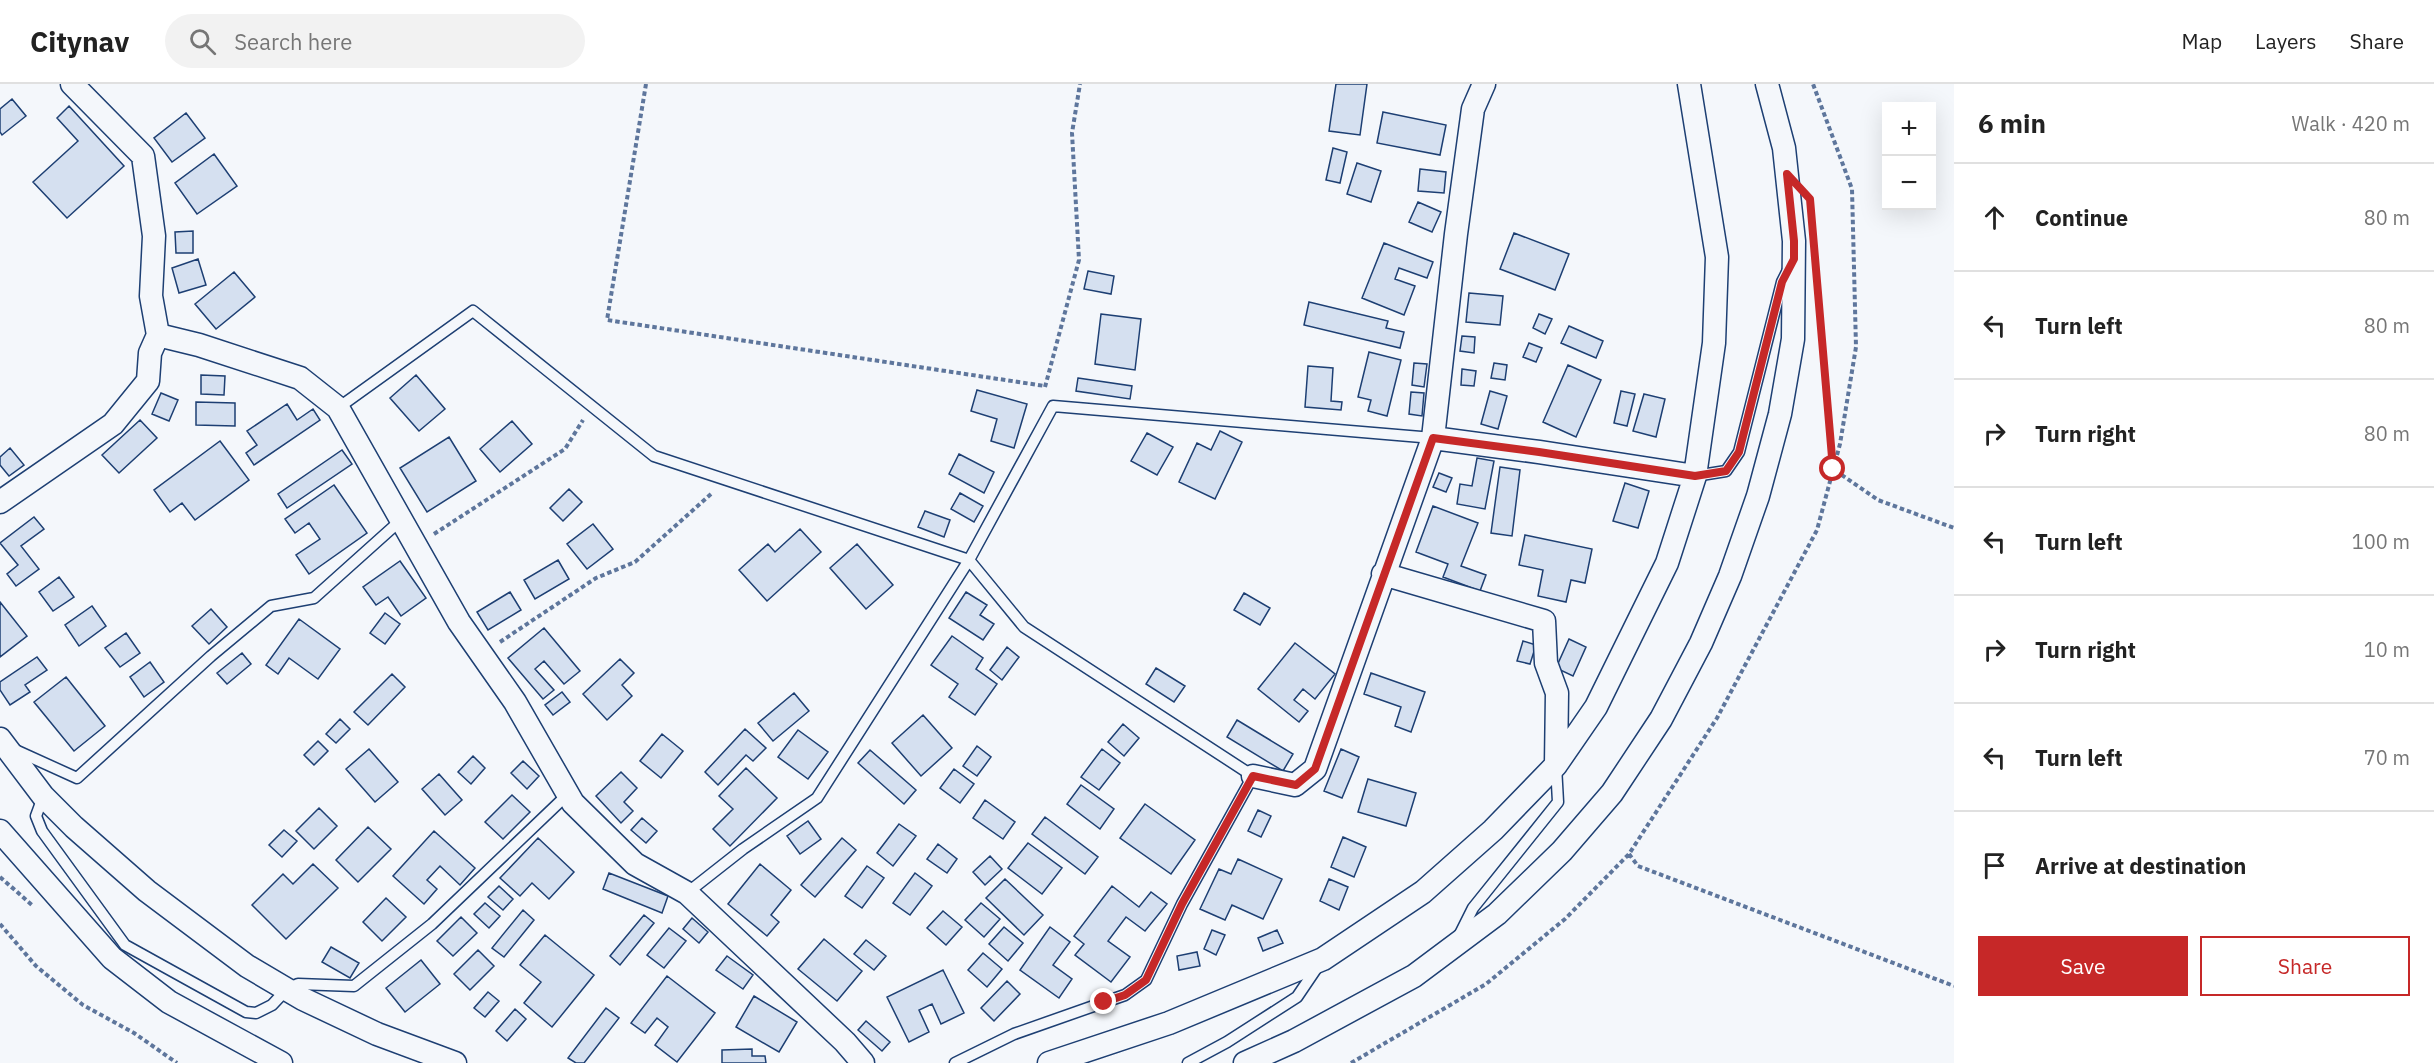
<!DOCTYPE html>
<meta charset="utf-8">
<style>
:root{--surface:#fff;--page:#f2f2f2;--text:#222;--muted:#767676;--line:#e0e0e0;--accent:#c62828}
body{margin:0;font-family:"IBM Plex Sans",sans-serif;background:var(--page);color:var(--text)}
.controls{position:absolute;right:18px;top:18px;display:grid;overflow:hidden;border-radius:0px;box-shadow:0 6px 24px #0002}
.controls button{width:54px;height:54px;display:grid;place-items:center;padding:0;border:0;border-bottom:2px solid var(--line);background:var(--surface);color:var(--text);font:30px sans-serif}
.stop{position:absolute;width:18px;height:18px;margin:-14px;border:4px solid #c62828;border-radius:50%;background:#fff}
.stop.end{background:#c62828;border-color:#fff;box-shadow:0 2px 6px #0008}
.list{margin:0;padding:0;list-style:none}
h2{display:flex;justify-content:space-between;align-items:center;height:78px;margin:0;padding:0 24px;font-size:26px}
h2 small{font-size:20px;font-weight:400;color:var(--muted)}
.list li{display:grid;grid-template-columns:39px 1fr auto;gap:18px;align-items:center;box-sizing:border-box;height:108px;padding:0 24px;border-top:2px solid var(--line)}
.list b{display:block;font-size:22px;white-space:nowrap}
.list em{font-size:20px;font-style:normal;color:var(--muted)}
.actions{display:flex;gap:12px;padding:18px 24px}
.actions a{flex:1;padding:14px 0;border:2px solid var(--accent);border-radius:0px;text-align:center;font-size:21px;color:var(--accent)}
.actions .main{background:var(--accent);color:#fff}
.icon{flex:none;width:33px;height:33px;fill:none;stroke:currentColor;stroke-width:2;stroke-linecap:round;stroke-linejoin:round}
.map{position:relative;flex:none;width:1954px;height:979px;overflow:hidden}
header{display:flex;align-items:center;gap:36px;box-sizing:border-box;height:84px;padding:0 30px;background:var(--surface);border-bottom:2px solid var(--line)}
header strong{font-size:28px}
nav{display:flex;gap:33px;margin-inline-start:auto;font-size:21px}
.search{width:420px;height:54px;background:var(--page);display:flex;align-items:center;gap:15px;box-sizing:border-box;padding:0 21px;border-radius:33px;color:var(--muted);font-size:22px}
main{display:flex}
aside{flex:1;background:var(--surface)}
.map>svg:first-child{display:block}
.building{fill:#d5e0f0;stroke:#1d3f73;stroke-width:1.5}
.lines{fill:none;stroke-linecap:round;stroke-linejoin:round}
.service-casing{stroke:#1d3f73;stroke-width:13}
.minor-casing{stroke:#1d3f73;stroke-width:25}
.path{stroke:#5e769c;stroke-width:4;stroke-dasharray:4.5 3;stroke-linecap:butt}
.service{stroke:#f4f7fb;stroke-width:10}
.minor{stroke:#f4f7fb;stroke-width:22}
.route{stroke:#c62828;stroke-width:8}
</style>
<header>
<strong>Citynav</strong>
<div class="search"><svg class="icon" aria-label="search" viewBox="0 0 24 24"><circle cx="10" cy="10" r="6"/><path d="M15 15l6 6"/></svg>Search here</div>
<nav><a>Map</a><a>Layers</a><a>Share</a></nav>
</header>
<main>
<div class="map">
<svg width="1954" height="979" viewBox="0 0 1954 979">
<rect width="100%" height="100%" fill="#f4f7fb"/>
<path class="building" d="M1336 0H1367L1360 51 1329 47Z
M12 15 26 32 2 51 0 48V25Z
M69 22 124 82 67 134 33 98 78 57 57 34Z
M1383 28 1446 41 1440 71 1377 59Z
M186 29 205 54 172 78 154 54Z
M1333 64 1347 68 1340 99 1326 96Z
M214 70 237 102 197 130 175 99Z
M1357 79 1381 87 1371 118 1347 110Z
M1420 85 1446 88 1444 109 1418 107Z
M1418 118 1441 128 1432 148 1409 138Z
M193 147V169H176L175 148Z
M1514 149 1569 170 1555 206 1500 185Z
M1384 159 1433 178 1427 194 1399 184 1395 195 1415 202 1404 231 1362 214Z
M198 175 206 201 179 209 172 184Z
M1088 187 1114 192 1111 210 1084 205Z
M234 188 255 213 216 245 195 220Z
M1469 209 1503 212 1500 241 1466 238Z
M1309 218 1388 237 1386 244 1404 248 1400 264 1304 241Z
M1101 230 1141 235 1135 286 1095 280Z
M1539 230 1552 235 1545 250 1533 244Z
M1569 242 1603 257 1596 274 1561 259Z
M1462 252 1475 253 1474 269 1460 267Z
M1529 259 1542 264 1536 278 1523 273Z
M1369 268 1401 276 1387 332 1368 327 1371 316 1358 313Z
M1414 279 1427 280 1424 303 1412 301Z
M1494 279 1507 281 1505 296 1491 294Z
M1568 281 1601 296 1576 353 1543 338Z
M1308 282 1333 284 1331 317 1342 318 1341 326 1305 323Z
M1462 285 1476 287 1474 302 1461 301Z
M201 291 225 292 224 311 201 310Z
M416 291 445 325 419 347 390 314Z
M1078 294 1132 302 1130 315 1076 307Z
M977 306 1027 320 1014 364 991 357 997 335 971 327Z
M1490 307 1507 312 1498 345 1481 340Z
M1621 307 1635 310 1627 342 1614 339Z
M1411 308 1424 309 1422 332 1409 330Z
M161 309 178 316 169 337 152 330Z
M1644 310 1665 315 1656 353 1633 347Z
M196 318 235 319V342L196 341Z
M287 320 297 336 313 325 320 336 254 381 246 369 257 361 247 347Z
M140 336 157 354 119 389 102 371Z
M512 337 532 360 500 388 480 365Z
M1220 347 1242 358 1215 415 1179 398 1197 359 1211 366Z
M1147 349 1173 363 1157 391 1131 377Z
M449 353 476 397 427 428 400 384Z
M220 357 249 396 195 436 182 419 170 428 154 406Z
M10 364 24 381 9 392 0 381V373Z
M342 366 352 380 287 424 278 410Z
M959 370 994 388 984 409 949 390Z
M1477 374 1494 377 1485 425 1457 420 1460 400 1472 402Z
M1500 383 1520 386 1512 452 1491 449Z
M1439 389 1452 394 1446 408 1433 403Z
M1625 399 1649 407 1638 444 1613 437Z
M334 401 367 449 309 490 296 471 320 455 309 439 295 449 285 435Z
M569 405 582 418 563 437 550 424Z
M960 409 983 422 974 438 951 425Z
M1433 422 1478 439 1461 482 1486 491 1480 507 1443 493 1448 480 1416 468Z
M925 427 950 436 944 453 918 443Z
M34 433 44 445 21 462 39 485 16 502 7 490 18 481 0 459Z
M593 440 613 465 587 485 567 460Z
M800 445 821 468 767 517 739 486 768 460 775 468Z
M1525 451 1592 465 1585 499 1571 496 1566 518 1538 512 1543 486 1519 481Z
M857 460 893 501 866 525 830 484Z
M558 476 569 495 535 515 524 496Z
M400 477 426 514 401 532 388 513 376 521 363 503Z
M59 493 74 513 53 527 39 508Z
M510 508 521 526 488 546 477 528Z
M966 508 987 521 980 531 994 540 983 556 949 534Z
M1244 509 1270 524 1260 541 1234 526Z
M0 518 27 552 0 573Z
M92 522 106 542 79 562 65 541Z
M211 525 227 543 209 560 192 542Z
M385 529 400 540 385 560 370 549Z
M299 535 340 565 318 595 289 574 278 590 266 581Z
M544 544 580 587 564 600 544 577 535 585 554 606 543 615 508 574Z
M126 549 140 569 120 583 105 564Z
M952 552 983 574 976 585 997 600 975 631 949 613 958 600 931 581Z
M1569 555 1586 563 1573 592 1556 584Z
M1523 557 1536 561 1530 580 1517 577Z
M1295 559 1335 590 1315 615 1303 605 1294 616 1308 627 1299 638 1258 605Z
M1007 563 1019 573 1002 596 990 586Z
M242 569 251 580 227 600 217 589Z
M37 573 47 586 25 601 30 608 10 621 0 606V598Z
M620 575 634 589 622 601 632 612 607 636 583 610Z
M150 578 164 598 144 613 130 593Z
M1156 584 1185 602 1174 618 1146 600Z
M1371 589 1425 608 1411 648 1395 642 1401 623 1364 610Z
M392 590 405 603 368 641 354 628Z
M66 593 105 642 74 667 34 618Z
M562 608 570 618 553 631 545 621Z
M794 609 809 627 773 657 758 639Z
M923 631 952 664 921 692 892 659Z
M340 635 350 645 336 659 326 650Z
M1237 636 1293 670 1283 687 1227 653Z
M1123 640 1139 654 1124 672 1108 658Z
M745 645 766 664 753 677 746 671 718 701 705 688Z
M798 646 828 668 808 695 778 673Z
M662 650 683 667 661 694 640 677Z
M318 657 328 667 314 681 304 671Z
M977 662 991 673 977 692 963 682Z
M369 665 398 698 375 718 346 685Z
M1102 665 1120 679 1099 706 1081 693Z
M1341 665 1359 673 1342 714 1324 707Z
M870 666 916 706 904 720 858 679Z
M473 672 485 684 471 700 458 688Z
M523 677 539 692 527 705 511 689Z
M746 684 777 714 730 762 713 745 733 725 719 712Z
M954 685 974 700 960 719 940 704Z
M621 688 637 704 624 718 633 727 621 739 596 712Z
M439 690 462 716 445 731 422 705Z
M1368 695 1416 709 1406 742 1358 728Z
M1081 701 1114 725 1100 745 1067 720Z
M512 711 530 728 503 755 485 738Z
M985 716 1015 738 1003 755 973 734Z
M1145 720 1195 756 1171 790 1120 754Z
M319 724 337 742 314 765 296 747Z
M1258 726 1271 732 1261 753 1248 747Z
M1045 733 1098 773 1085 790 1032 750Z
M642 734 657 747 646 759 631 746Z
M808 737 821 755 800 770 787 752Z
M899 740 916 752 893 782 877 769Z
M368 743 391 765 358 798 336 776Z
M284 746 297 757 282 773 269 761Z
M434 747 475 784 460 801 440 782 427 796 437 805 424 820 393 792Z
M1343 753 1366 763 1354 793 1331 783Z
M538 754 574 788 549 815 532 799 520 812 500 794Z
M842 754 856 766 815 813 801 801Z
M1028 759 1062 784 1042 810 1008 784Z
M938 760 957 775 947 789 927 775Z
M990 772 1002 785 985 801 973 788Z
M1238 775 1282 795 1263 835 1232 821 1225 836 1200 825 1219 785 1231 790Z
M313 780 338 804 286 855 252 821 283 790 293 800Z
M760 780 791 806 771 831 779 838 767 852 728 820Z
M867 782 884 794 862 824 845 812Z
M609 789 668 812 662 829 603 805Z
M915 789 932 802 910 831 893 819Z
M1005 795 1043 831 1024 851 986 814Z
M1329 795 1348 803 1339 826 1320 817Z
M499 802 513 815 503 826 488 813Z
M1112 802 1139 823 1151 808 1167 820 1145 847 1126 833 1108 857 1130 873 1111 898 1075 871 1084 860 1074 852Z
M386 814 406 833 382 857 363 838Z
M485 819 500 832 489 844 474 830Z
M981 819 1000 835 984 853 965 836Z
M523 826 534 836 504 873 492 864Z
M943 827 962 843 946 861 927 844Z
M644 831 654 839 620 881 610 872Z
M461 833 477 849 453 872 437 857Z
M692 834 708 848 699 859 683 845Z
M1004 843 1023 859 1008 877 989 860Z
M1050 843 1070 858 1053 881 1072 895 1059 914 1020 886Z
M669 844 686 857 664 884 647 871Z
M1212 846 1225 851 1216 871 1204 865Z
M1277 846 1283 859 1263 867 1258 854Z
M545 851 594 891 552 943 524 919 541 898 520 881Z
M824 855 862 887 837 917 798 885Z
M866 856 886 872 874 886 854 870Z
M331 863 359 879 350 894 322 878Z
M478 866 494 882 470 906 454 890Z
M1197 868 1200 882 1179 886 1177 872Z
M983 869 1002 885 987 903 968 886Z
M727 872 753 891 743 905 716 886Z
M421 876 440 900 405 928 386 904Z
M943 886 964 929 941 940 932 920 919 926 929 948 909 958 887 913Z
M667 892 715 929 677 978 655 961 668 943 657 934 645 949 631 939Z
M1007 897 1020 910 994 937 981 924Z
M488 908 499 917 485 933 474 924Z
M754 912 797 938 779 968 736 943Z
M606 924 619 934 584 979H576L568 974Z
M515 925 526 935 507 957 496 947Z
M866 937 890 958 882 967 858 946Z
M752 965V972H765L766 979H722V966Z"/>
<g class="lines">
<defs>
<path id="service" d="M338 324 473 227 654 372 969 476 1024 543 1253 692 1182 820 1146 896 1125 911 1014 950 955 979
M1695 392 1726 387 1739 368 1782 198 1788 186
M13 665 77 694 211 572 271 522 314 514 401 436
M43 713 36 732 42 747 125 861 246 928 256 929 272 921 287 905 298 900 354 902 432 840 568 710
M687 809 743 765 817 714 969 476 1053 322 1433 354
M1459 852 1473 824 1558 718 1556 682
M1188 979 1227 958 1297 913 1318 882"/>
<path id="minor" d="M158 251 199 261 300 294 338 324 459 538 515 618 573 719 635 780 687 809 845 958 863 979
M1433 354 1539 368 1695 392
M0 418 113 340 148 297 150 269 158 251 151 212 154 152 143 72 72 0
M1383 490 1544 537 1546 579 1557 609 1556 681
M0 655 43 712 74 743 147 807 247 882 303 915 377 950 455 979
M1253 692 1295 701 1315 685 1433 354 1456 150 1473 25 1484 0
M0 747 112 874 169 918 281 979
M1049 979 1169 939 1323 875 1423 808 1493 746 1556 681 1596 623 1667 479 1695 392 1714 259 1717 173 1689 0
M1245 979 1294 957 1414 892 1497 830 1562 767 1612 709 1661 635 1701 559 1730 492 1758 412 1780 330 1793 255 1794 157 1784 64 1767 0"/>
</defs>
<use href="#service" class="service-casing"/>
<use href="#minor" class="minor-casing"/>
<path class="path" d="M646 0 607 236 1045 302
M1819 231 1833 385 1878 416 1954 444
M1045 303 1079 176 1072 49 1080 0
M434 450 565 365 583 336
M500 558 596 494 635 478 711 410
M1629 770 1638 782 1954 902
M0 793 32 821
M0 840 36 882 83 921 134 949 177 979
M1351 979 1486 900 1565 835 1629 770 1717 634 1817 446 1840 360 1856 263 1852 105 1813 0"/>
<use href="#service" class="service"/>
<use href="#minor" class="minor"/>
</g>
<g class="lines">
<path class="route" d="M1104 918 1125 911 1146 896 1182 820 1253 692 1296 701 1315 685 1433 354 1539 368 1695 392 1726 387 1739 368 1782 198 1794 175V157L1787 90 1810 115 1833 385"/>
</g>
</svg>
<div class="controls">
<button>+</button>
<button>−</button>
</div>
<div class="stop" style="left:1833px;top:385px"></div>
<div class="stop end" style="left:1104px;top:918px"></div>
</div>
<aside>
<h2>6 min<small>Walk · 420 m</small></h2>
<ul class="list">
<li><svg class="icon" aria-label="ahead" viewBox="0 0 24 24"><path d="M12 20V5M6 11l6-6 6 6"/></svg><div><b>Continue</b></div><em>80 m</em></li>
<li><svg class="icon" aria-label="left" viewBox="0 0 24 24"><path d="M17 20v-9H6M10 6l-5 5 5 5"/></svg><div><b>Turn left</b></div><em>80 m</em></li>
<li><svg class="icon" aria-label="right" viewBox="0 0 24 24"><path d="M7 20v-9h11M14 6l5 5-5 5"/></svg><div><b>Turn right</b></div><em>80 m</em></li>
<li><svg class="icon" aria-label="left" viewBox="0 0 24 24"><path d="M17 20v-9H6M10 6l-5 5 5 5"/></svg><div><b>Turn left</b></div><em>100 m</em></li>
<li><svg class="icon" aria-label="right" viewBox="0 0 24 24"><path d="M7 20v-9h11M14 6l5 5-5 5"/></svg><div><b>Turn right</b></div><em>10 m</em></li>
<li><svg class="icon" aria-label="left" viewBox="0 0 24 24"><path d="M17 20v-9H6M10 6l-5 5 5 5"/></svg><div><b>Turn left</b></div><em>70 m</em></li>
<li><svg class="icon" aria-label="arrive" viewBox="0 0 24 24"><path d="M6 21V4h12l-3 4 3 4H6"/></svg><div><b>Arrive at destination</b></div></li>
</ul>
<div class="actions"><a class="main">Save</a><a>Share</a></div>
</aside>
</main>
